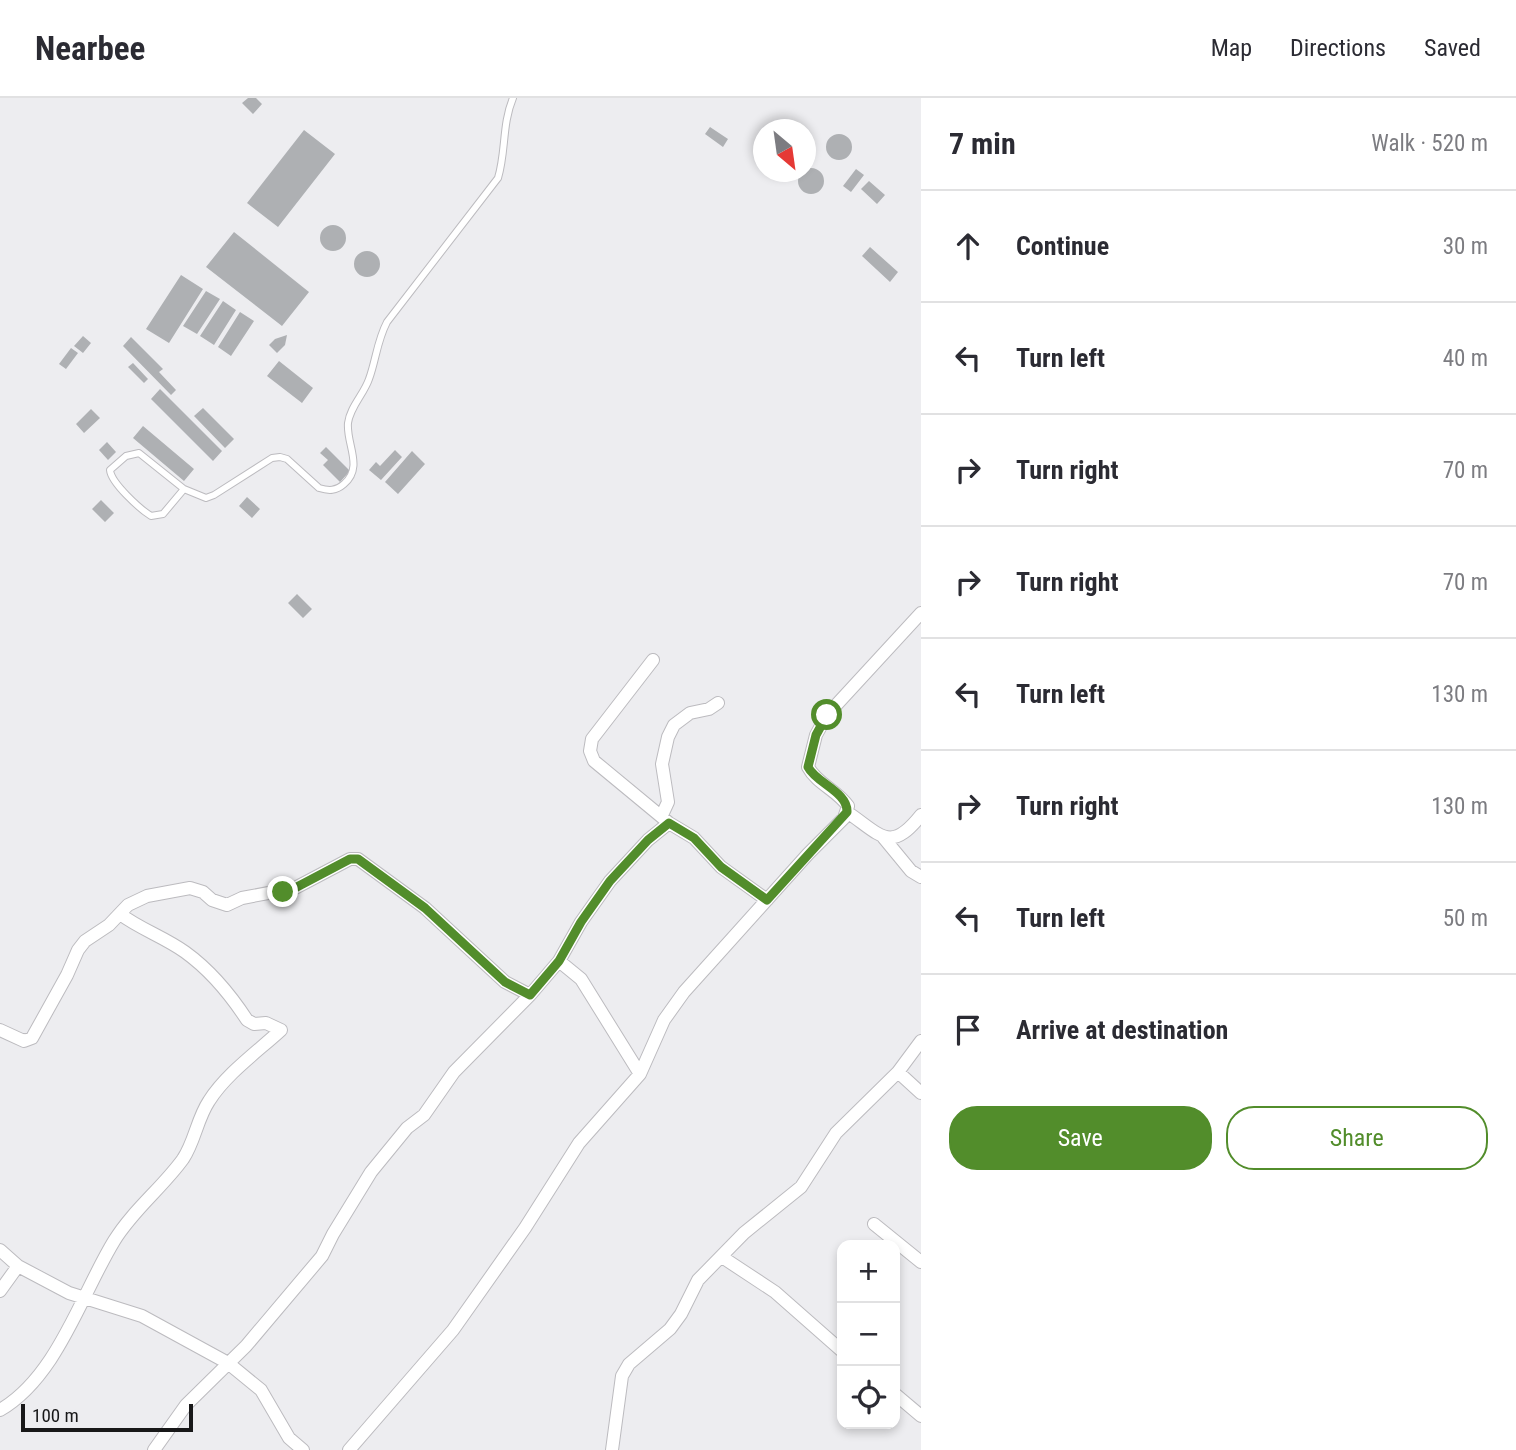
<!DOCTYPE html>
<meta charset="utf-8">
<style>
:root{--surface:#fff;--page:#f7f7f7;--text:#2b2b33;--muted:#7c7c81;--line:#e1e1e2;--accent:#528d2b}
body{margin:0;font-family:"Roboto Condensed",sans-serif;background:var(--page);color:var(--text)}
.controls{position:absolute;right:21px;bottom:21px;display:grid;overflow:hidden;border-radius:14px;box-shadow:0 4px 10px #0003}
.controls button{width:63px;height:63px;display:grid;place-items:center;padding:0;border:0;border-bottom:2px solid var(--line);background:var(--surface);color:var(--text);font:35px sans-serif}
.compass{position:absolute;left:753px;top:21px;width:63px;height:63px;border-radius:50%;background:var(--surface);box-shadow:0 4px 10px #0003;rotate:151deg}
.scale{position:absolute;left:21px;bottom:18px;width:172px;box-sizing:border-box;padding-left:7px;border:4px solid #181819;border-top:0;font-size:19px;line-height:24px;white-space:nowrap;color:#181819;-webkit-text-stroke:5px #ededf0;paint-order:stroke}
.stop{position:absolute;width:21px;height:21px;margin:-16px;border:5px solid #528d2b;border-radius:50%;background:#fff}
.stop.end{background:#528d2b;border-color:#fff;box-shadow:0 2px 7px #0008}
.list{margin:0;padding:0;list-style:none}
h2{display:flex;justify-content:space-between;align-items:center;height:91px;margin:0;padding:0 28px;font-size:30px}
h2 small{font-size:23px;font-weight:400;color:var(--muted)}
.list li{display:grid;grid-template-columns:46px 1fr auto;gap:21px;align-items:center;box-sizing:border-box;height:112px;padding:0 28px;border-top:2px solid var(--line)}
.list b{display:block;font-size:26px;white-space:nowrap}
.list em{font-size:23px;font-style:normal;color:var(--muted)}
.actions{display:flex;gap:14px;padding:21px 28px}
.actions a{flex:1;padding:16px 0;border:2px solid var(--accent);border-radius:28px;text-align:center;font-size:24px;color:var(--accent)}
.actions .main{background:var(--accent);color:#fff}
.icon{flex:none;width:38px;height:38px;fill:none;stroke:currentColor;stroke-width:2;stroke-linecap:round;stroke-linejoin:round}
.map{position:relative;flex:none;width:921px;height:1352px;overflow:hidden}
header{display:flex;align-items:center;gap:42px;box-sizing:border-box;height:98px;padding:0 35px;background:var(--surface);border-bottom:2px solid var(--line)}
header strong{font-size:33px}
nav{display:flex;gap:38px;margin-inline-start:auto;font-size:24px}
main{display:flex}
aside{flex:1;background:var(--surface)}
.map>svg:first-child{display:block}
.building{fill:#aeb0b3}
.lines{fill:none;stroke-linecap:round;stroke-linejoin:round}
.service-casing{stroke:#bcbbbf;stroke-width:8}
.minor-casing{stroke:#bcbbbf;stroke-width:14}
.service{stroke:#fff;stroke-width:6}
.minor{stroke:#fff;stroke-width:12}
.route{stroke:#528d2b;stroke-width:9}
</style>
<header>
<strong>Nearbee</strong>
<nav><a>Map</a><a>Directions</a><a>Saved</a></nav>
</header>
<main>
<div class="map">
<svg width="921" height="1352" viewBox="0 0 921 1352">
<rect width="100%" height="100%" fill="#ededf0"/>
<path class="building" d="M248 0H256L262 6 253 16 242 5Z
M710 29 728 41 723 49 705 36Z
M304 32 335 56 278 129 247 105Z
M826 49a13 13 0 1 1 26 0a13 13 0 1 1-26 0Z
M798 83a13 13 0 1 1 26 0a13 13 0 1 1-26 0Z
M856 71 864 77 851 94 843 88Z
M869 83 885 97 877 106 861 91Z
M320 140a13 13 0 1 1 26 0a13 13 0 1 1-26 0Z
M234 134 309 194 282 228 206 169Z
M870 149 898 174 890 184 862 158Z
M354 166a13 13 0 1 1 26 0a13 13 0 1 1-26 0Z
M181 177 203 191 169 245 146 231Z
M206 193 220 201 197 236 183 228Z
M223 203 236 212 214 247 200 238Z
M240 214 254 223 231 258 218 249Z
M287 237 285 247 277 255 269 247 275 241Z
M83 238 91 245 83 255 74 248Z
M131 239 163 271 159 274 176 292 171 297 123 248Z
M71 250 78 255 66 271 59 266Z
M279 263 313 290 302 305 267 278Z
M133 265 148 281 144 285 128 269Z
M160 291 222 353 213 363 151 301Z
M203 310 234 341 225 350 194 318Z
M91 311 100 320 84 335 76 326Z
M143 328 194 371 184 383 133 340Z
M107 344 116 354 108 362 99 352Z
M326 349 350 373 340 384 323 367 328 362 320 355Z
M395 352 402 359 381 382 369 372 376 364 380 368Z
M412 353 425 366 398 396 385 384Z
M247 399 260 411 252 420 239 408Z
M101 402 114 415 105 424 92 411Z
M297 496 312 511 303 520 288 505Z"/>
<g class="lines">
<defs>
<path id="service" d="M184 391 163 416 151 418C140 411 111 385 110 372L126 358 139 355 184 391 206 400 214 397 272 360 280 359 287 361 319 390C329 393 336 393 344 386 364 369 346 346 348 325 350 309 364 296 369 281 376 262 377 243 387 224L498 80C506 54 502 26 513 0"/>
<path id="minor" d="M653 562 592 641 590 653 594 663 669 725 694 740 721 769 767 802
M847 714C881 737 890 756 921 717
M662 717 668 704 662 666 668 639 674 627 690 615 709 611 718 605
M883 739 911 773 921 779
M559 863 581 881 640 976
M0 932 24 943 32 940 67 877 78 852 85 843 109 827 128 807 147 798 190 790 203 794 212 802 227 807 242 800 295 790 350 761H358L425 810 505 884 530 897
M898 974 921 995
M874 1126 921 1164
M0 1152 18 1168 69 1195 142 1218 228 1265 261 1292 289 1340 303 1352
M722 1159 775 1194 842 1253
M0 1193 18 1168
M895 1296 921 1318
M0 1312C57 1279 81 1197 114 1143 133 1112 162 1090 183 1061 195 1043 197 1021 209 1003 226 976 257 954 281 932L266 925 254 926 247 922C230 896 210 872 185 854 164 839 140 831 120 816
M154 1352 186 1307 246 1248 322 1158 333 1136 371 1074 407 1030 424 1017 454 974 530 897 559 863 581 824 610 783 648 742 669 725
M349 1352 453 1232 525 1130 579 1045 640 976 664 922 684 894 808 756 844 720 848 708C837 692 817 686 808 669L816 637 827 617 921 515
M612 1352 622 1278 629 1266 670 1231 681 1216 698 1182 744 1135 801 1089 836 1035 898 974 921 943"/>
</defs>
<use href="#service" class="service-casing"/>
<use href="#minor" class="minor-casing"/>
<use href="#service" class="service"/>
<use href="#minor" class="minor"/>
</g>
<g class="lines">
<path class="route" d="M283 794 295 790 350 761H358L425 810 505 884 530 897 559 863 581 824 610 783 648 742 669 725 694 740 721 769 767 802 847 714C848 694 816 685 808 669L816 637 827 617"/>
</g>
</svg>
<div class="controls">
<button>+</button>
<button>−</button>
<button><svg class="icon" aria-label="locate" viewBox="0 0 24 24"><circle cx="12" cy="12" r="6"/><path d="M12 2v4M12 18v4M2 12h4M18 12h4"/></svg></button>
</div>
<svg class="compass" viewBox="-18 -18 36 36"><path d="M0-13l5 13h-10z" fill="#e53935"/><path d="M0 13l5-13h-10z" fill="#7c7c81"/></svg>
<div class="scale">100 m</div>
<div class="stop" style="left:827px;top:617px"></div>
<div class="stop end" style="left:283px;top:794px"></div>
</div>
<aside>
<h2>7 min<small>Walk · 520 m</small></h2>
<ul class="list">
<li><svg class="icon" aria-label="ahead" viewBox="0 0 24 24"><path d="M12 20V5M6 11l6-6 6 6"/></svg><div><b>Continue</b></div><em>30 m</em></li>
<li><svg class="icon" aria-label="left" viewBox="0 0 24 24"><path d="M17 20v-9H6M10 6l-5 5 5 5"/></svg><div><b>Turn left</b></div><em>40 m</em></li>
<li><svg class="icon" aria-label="right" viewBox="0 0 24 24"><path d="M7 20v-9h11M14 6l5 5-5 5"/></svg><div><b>Turn right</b></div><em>70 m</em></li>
<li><svg class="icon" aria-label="right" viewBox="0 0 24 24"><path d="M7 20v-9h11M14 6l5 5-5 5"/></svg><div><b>Turn right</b></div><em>70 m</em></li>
<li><svg class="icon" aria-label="left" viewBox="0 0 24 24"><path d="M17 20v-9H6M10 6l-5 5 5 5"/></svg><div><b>Turn left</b></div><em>130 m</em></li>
<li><svg class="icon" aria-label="right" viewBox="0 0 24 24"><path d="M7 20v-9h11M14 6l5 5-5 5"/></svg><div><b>Turn right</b></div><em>130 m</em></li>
<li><svg class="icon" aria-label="left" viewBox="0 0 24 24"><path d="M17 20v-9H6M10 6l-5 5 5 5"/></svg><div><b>Turn left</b></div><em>50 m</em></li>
<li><svg class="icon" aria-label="arrive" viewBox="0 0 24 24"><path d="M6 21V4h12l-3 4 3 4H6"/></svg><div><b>Arrive at destination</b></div></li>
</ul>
<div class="actions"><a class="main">Save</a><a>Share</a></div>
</aside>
</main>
